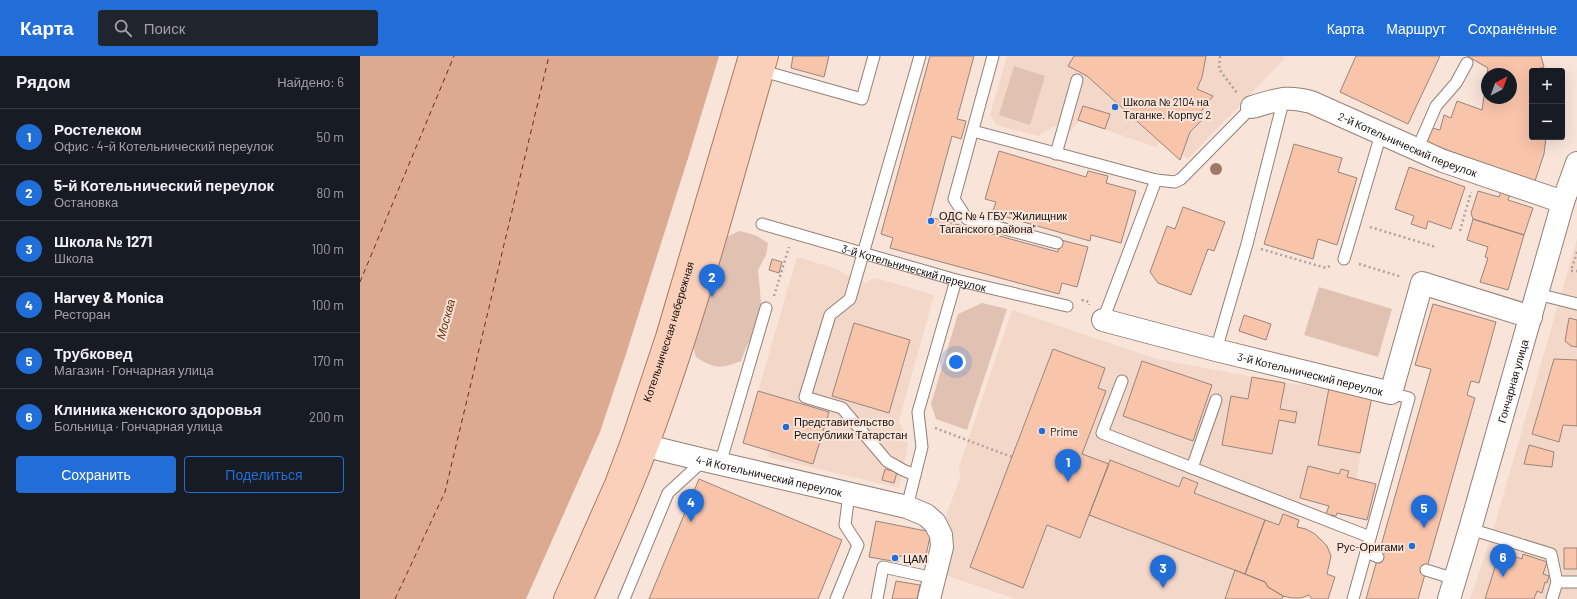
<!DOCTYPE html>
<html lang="ru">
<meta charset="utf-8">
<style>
:root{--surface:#171b24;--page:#20242c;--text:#f1f3f6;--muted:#9ea1a6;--line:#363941;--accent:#216ed9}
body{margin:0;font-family:Barlow,sans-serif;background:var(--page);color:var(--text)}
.controls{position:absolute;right:12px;top:12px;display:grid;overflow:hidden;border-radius:4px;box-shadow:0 4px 16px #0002}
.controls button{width:36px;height:36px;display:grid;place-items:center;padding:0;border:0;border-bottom:1px solid var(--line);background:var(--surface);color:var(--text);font:20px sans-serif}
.compass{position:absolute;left:1121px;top:12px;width:36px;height:36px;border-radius:50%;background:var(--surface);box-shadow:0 4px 16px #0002;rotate:41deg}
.you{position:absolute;left:596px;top:306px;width:14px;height:14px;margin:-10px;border:3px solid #fff;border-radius:50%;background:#1a73e8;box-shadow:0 0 0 6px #1a73e833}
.badge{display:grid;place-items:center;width:26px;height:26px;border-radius:50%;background:var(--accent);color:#fff;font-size:13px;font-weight:700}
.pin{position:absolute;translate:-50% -33px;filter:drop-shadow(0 1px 2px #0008)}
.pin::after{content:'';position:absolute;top:21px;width:14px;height:12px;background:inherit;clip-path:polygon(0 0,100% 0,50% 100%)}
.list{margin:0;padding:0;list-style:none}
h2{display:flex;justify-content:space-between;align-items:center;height:52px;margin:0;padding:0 16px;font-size:17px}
h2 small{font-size:13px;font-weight:400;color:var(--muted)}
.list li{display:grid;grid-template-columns:26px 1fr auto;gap:12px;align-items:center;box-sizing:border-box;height:56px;padding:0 16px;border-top:1px solid var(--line)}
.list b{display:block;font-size:15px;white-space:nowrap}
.list p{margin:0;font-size:13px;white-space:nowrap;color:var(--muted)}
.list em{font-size:13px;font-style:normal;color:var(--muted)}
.actions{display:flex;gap:8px;padding:12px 16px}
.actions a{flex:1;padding:9px 0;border:1px solid var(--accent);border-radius:4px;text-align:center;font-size:14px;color:var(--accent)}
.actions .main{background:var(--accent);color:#fff}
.icon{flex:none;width:22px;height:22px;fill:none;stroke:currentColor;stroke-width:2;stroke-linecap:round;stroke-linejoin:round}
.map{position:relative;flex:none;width:1217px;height:543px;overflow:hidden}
header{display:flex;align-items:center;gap:24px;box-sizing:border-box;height:56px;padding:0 20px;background:var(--accent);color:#fff}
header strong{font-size:19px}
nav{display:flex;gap:22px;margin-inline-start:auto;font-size:14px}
.search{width:280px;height:36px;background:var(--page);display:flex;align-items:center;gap:10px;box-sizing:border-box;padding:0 14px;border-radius:4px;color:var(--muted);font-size:15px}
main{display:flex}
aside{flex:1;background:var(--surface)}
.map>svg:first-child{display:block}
.built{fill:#f3d7c9}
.green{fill:#e0c1b2}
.water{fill:#dcaa91}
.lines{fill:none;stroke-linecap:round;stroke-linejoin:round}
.ferry{stroke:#6b2f06;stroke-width:1;stroke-dasharray:5 4;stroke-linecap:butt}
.building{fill:#f8c4aa;stroke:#98857c}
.lane-casing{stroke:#938077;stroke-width:13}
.street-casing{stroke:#938077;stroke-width:24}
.primary-casing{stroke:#a87961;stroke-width:24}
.path{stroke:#b2a199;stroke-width:2.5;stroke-dasharray:2 3;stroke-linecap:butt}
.lane{stroke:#fff;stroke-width:11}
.street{stroke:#fff;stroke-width:22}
.primary{stroke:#fad0bb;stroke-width:22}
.tree{fill:#9c7964}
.poi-dot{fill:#216ed9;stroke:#f9e4d9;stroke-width:1.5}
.labels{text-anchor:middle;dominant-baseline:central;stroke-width:4;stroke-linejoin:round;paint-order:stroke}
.poi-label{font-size:11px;fill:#18110e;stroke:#f9e4d9;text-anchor:start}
.street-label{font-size:11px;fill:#18110e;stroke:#f9e4d9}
.water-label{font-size:12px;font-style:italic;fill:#6b2f06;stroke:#f9e4d9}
</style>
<header>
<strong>Карта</strong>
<div class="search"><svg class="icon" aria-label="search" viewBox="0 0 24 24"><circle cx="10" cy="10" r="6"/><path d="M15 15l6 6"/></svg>Поиск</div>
<nav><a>Карта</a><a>Маршрут</a><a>Сохранённые</a></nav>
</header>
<main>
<aside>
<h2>Рядом<small>Найдено: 6</small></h2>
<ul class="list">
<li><span class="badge">1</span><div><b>Ростелеком</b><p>Офис · 4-й Котельнический переулок</p></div><em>50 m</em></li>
<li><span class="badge">2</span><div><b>5-й Котельнический переулок</b><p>Остановка</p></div><em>80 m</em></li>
<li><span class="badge">3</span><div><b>Школа № 1271</b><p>Школа</p></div><em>100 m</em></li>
<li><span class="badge">4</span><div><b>Harvey &amp; Monica</b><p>Ресторан</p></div><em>100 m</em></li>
<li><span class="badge">5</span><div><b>Трубковед</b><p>Магазин · Гончарная улица</p></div><em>170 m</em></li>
<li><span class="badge">6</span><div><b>Клиника женского здоровья</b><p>Больница · Гончарная улица</p></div><em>200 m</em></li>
</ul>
<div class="actions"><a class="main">Сохранить</a><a>Поделиться</a></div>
</aside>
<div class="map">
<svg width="1217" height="543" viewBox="0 0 1217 543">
<rect width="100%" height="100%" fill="#f9e4d9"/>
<path class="built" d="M647 0H922L925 2 828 103 822 98 820 104 800 86 796 91 719 65 711 75 694 70 679 80 636 69 630 59Z
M1217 183V543H1110L1132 478Z
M437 201 477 213 495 224 506 227 510 224 516 222 574 239 539 365 548 389 539 432 408 401 410 394 383 387Z
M652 254 797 303 925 327 969 332 1012 341 996 423 1016 428 1007 464 978 457 976 460 966 458 968 449 940 442V453L937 471 955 478 962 483 967 490 971 500 967 518 975 521 968 543H952L949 539 941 542H932L923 540 922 543H656L585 519 592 488 586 460 600 422 599 411Z"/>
<path class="green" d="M654 10 685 20 670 69 639 59Z
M380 175 395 179 408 187 406 199 398 214 401 246 397 276 387 289 381 305C360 313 355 313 336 301L332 287 366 181Z
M959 231 1032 253 1018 301 944 279Z
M622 247 647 253 607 374 576 363 571 348 598 258Z"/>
<path class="water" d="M0 0H359L329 99 265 301 240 376 166 543H0Z"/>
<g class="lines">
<path class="ferry" d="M0 226 94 0
M35 543 85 436 189 0"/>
</g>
<path class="building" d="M433 0H469L464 21 431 12Z
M570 0H614L597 63 606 65 604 73 601 83 592 80 570 161 698 196 701 184 728 191 717 231 702 227 699 238 530 192 533 182 521 178Z
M714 0H846L842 21 837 33 853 40 839 58 844 62 830 76 820 104 727 20 708 10Z
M996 0H1080L1048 68 980 36Z
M1107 0H1181L1184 11 1178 13V15H1172V81H1186L1184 98 1175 125 1067 87 1072 72 1080 74 1084 59 1091 62 1097 45 1122 54 1127 19V42H1151V18H1127L1128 12Z
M723 50 750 58 745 73 718 64Z
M934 88 982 102 978 116 997 122 977 189 958 183 953 203 904 188Z
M639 95 726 121 728 115 748 120 746 127 776 135 761 187 731 179 730 185 632 157 636 146 625 143Z
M1049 111 1105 131 1091 173 1068 165 1066 173 1051 168 1054 160 1035 153Z
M1118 135 1139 141 1141 135 1150 138 1148 144 1173 152 1164 179 1113 163 1111 157Z
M823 151 865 166 854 195 848 193 831 239 798 227 790 216 807 170 815 173Z
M1113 163 1164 179 1148 234 1120 226 1128 202 1125 201 1128 191 1107 184Z
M412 203 422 206 419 217 409 214Z
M1073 248 1136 266 1119 327 1111 325 1107 339 1115 342 1058 543H1006L1071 313 1055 309Z
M884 259 911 268 906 284 879 275Z
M1209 262 1217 264V291L1211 290 1205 285Z
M494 267 550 284 529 357 472 340Z
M693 293 745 312 738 332 746 335 722 398 749 408 720 482 687 469 663 532 610 511Z
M1194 303 1217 304V370L1203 369 1199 386 1172 378Z
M782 305 852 329 833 385 763 360Z
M892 321 925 327 920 353 937 356 935 367 919 364 912 398 862 389 871 340 888 343Z
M969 332 1012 341 1000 397 958 389Z
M398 335 469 356 453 408 383 387Z
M1169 389 1194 396 1192 411 1164 408Z
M750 404 819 431 823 421 838 427 834 437 905 464 885 518 729 459Z
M948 410 979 418 981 413 989 415 987 421 1016 428 1007 464 977 457 976 460 966 458 969 450 940 442Z
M525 413 537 416 534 427 522 424Z
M339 423 482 484 458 543H289Z
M923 458 939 464 937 471 946 473 955 478 967 490 971 500 967 518 975 521 968 543H952L949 539 941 542H932L923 540 908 531 905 526 885 518 905 464 919 469Z
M516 465 571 476 565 504 539 500 538 506 509 501Z
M1204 492H1217V513H1204Z
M1138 495 1162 503 1163 498 1187 506 1183 518 1189 520 1187 527 1185 526 1182 537 1177 535 1174 543H1125L1136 508 1134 507Z
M875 514 905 526 908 531 923 540 922 543H865Z
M536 525 560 529 557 543H532Z"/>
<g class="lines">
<defs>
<g id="lane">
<path d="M633 0 594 143 607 163 697 187"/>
<path d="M403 15 502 43 514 0"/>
<path d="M613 75 796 124 815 126 821 123 892 51"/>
<path d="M1057 94 1076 50 1096 27 1107 7"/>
<path d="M696 98 717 24"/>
<path id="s1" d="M402 168 596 224 707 250"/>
<path d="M984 203 1021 78"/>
<path d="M1177 238 1217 248"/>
<path d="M743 264 796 124"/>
<path d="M856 294 887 188 924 42"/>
<path d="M762 325 742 377 1010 481"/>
<path d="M360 408 406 252"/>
<path d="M832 412 856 344"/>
<path d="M555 419 543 414 527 405 482 352 445 341 470 259 490 243 560 0"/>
<path d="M547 451 562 391 558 356 596 224"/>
<path d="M1110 473 1191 498 1197 526 1192 543"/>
<path d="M1006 496 1018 501"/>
<path d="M1066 514 1095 523"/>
<path d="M1197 526H1217"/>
<path d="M264 543 308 437 344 404"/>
<path d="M476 543 498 489 485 469 489 438"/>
<path d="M517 543 523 511 574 522"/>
<path d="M993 543 1049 342 1031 337"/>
</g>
<g id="street">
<path id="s2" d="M892 51C918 44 925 39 951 46L1083 105 1203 146"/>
<path id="s3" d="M743 264 856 294 1031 337 1062 227 1171 261"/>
<path id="s4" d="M273 383 299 393 344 404 547 451 566 459 575 467 581 479 582 491 569 543"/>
<path id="s5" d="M1089 543 1110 473 1203 146 1217 107"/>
</g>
<g id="primary">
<path id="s6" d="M205 543 256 428 273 383 307 281 390 0"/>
<path d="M222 543C244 492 268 442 287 390 335 263 369 130 407 0"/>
</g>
</defs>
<use href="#lane" class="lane-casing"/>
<use href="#street" class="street-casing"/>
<use href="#primary" class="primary-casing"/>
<path class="path" d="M860 0 859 13 877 37
M1010 171 1076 191
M1100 175 1111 136
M901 193 966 212 970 210
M1217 196 1211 215H1217
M999 208 1042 221
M414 240 429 191
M722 245 723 244 729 246V249
M575 372 652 401"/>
<use href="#lane" class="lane"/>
<use href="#street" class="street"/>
<use href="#primary" class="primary"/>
</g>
<circle class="tree" cx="856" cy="113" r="6"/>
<g class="poi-dot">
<circle cx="755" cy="51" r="4"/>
<circle cx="571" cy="165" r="4"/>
<circle cx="426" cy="371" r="4"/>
<circle cx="682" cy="375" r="4"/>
<circle cx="1052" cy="490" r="4"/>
<circle cx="535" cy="502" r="4"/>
</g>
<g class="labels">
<g class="poi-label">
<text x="763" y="45">Школа № 2104 на<tspan x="763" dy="13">Таганке. Корпус 2</tspan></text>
<text x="579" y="159">ОДС № 4 ГБУ "Жилищник<tspan x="579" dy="13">Таганского района"</tspan></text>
<text x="434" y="365">Представительство<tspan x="434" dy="13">Республики Татарстан</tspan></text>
<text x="690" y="375">Prime</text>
<text x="1044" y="490" text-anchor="end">Руc-Оригами</text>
<text x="543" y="502">ЦАМ</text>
</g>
<g class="street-label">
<text stroke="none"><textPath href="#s2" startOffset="166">2-й Котельнический переулок</textPath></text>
<text stroke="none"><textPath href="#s1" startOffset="158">3-й Котельнический переулок</textPath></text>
<text stroke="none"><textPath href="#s6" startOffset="287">Котельническая набережная</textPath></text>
<text stroke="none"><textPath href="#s3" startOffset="214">3-й Котельнический переулок</textPath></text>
<text stroke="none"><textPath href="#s5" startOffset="227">Гончарная улица</textPath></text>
<text stroke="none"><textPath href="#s4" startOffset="141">4-й Котельнический переулок</textPath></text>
</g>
<g class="water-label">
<text transform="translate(85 263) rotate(-75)">Москва</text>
</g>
</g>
</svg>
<div class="controls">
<button>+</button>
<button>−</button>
</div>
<svg class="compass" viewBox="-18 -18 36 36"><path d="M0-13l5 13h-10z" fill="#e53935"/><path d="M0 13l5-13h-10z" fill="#9ea1a6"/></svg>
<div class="you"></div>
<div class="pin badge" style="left:708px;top:426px">1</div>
<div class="pin badge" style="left:352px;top:241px">2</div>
<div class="pin badge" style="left:803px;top:532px">3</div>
<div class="pin badge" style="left:331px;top:466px">4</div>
<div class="pin badge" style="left:1064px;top:472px">5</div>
<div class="pin badge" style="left:1143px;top:521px">6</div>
</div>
</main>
